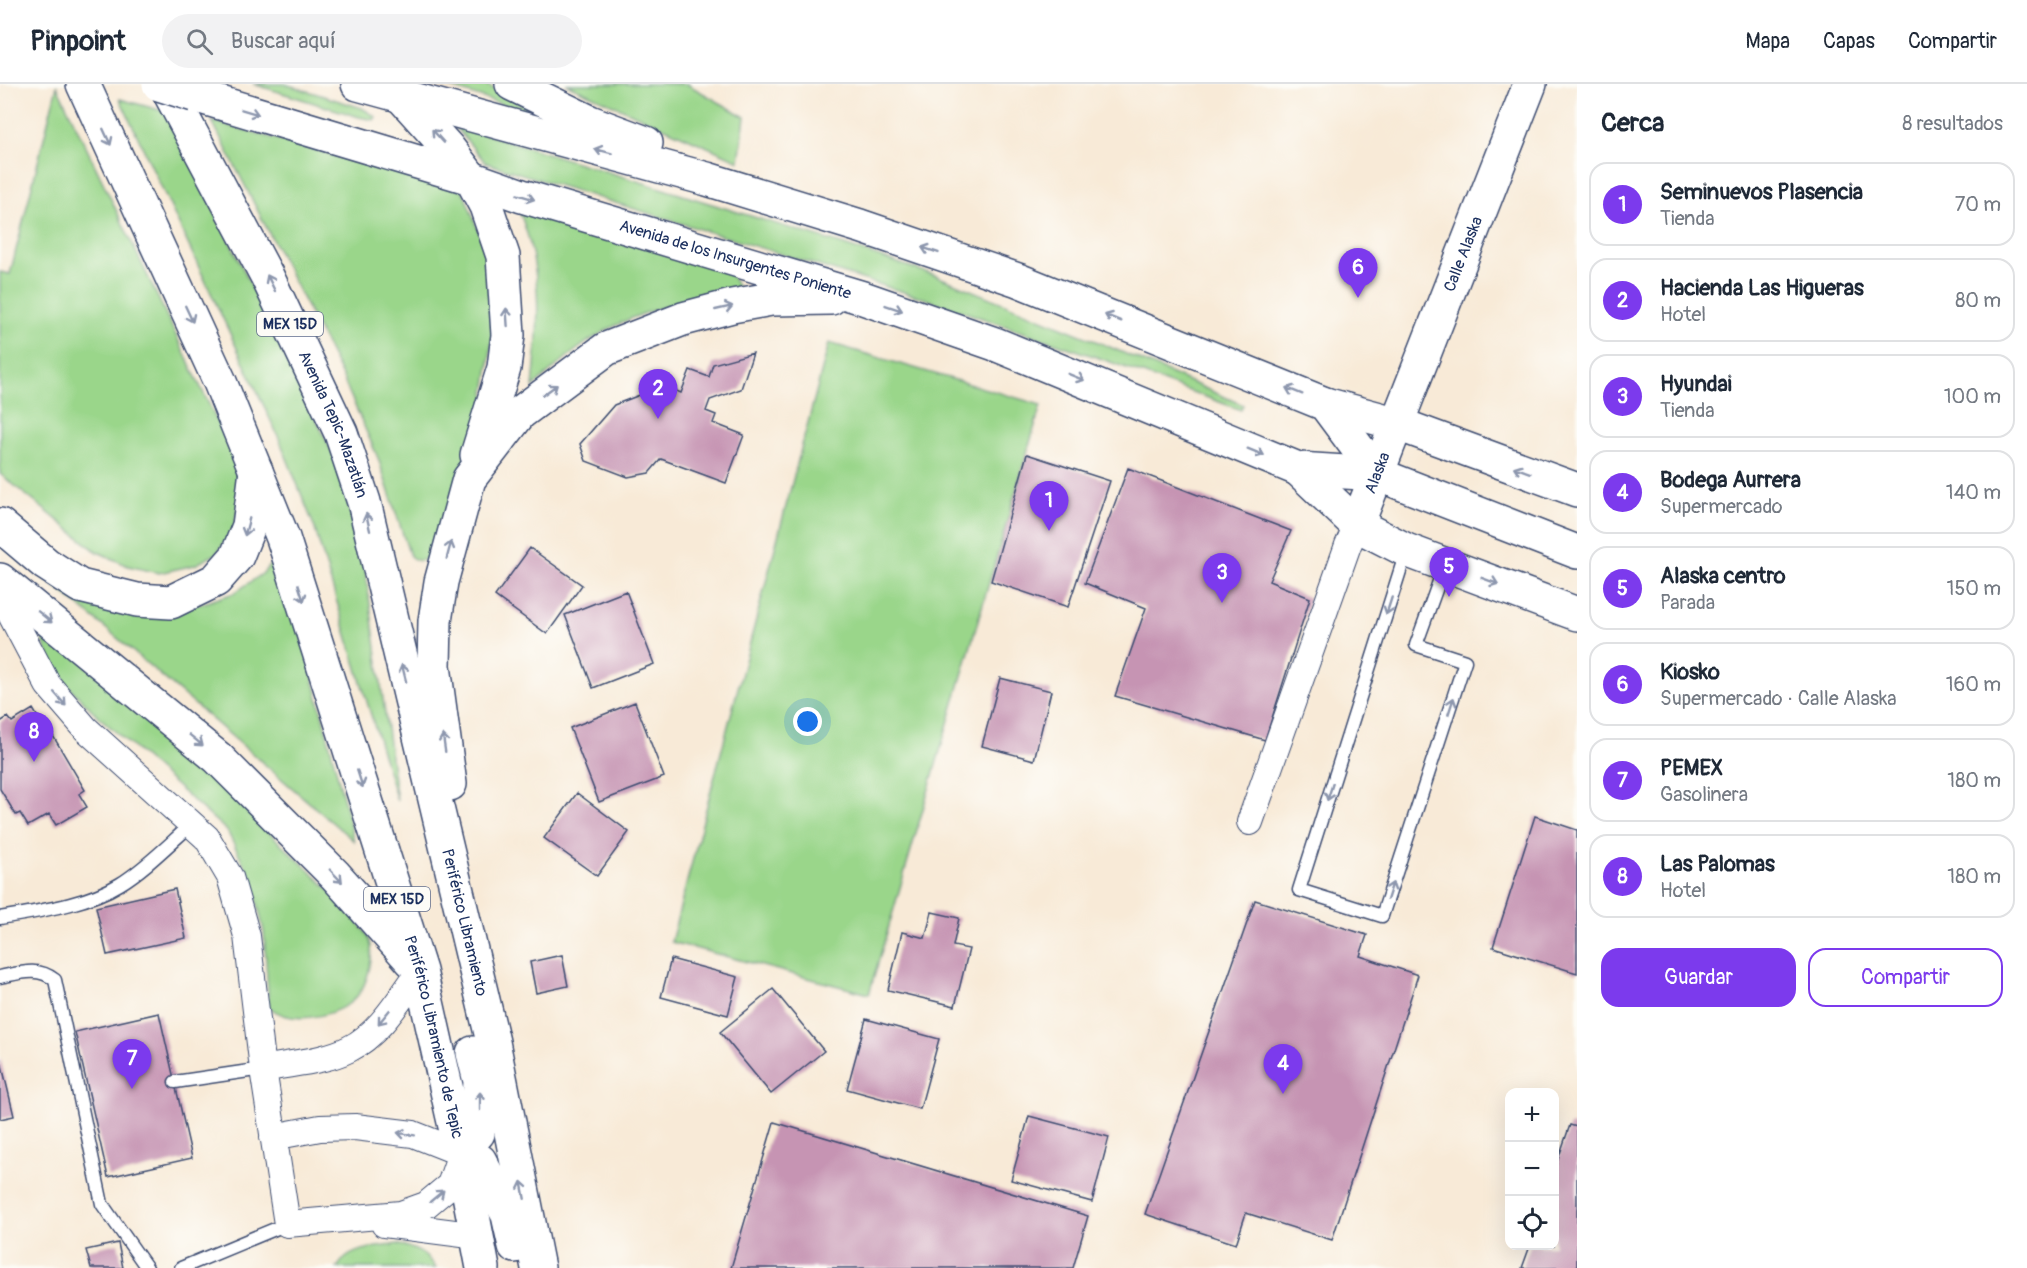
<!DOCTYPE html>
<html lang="es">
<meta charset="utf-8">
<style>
:root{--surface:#fff;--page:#f2f2f3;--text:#1f2937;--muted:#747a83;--line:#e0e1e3;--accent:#7c3aed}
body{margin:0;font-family:Pangolin,sans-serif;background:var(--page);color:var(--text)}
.controls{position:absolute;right:18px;bottom:18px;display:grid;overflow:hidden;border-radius:12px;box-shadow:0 6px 24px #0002}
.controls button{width:54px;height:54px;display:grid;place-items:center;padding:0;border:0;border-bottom:2px solid var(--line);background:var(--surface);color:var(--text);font:30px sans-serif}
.you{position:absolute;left:808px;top:638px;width:21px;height:21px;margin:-15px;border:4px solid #fff;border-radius:50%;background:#1a73e8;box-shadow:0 0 0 9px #1a73e833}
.badge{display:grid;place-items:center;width:39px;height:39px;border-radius:50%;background:var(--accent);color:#fff;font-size:20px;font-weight:700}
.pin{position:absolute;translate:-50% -50px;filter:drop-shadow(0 2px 3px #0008)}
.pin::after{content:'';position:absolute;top:32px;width:21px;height:18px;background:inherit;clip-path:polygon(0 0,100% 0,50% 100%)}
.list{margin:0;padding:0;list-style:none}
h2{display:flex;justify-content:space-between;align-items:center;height:78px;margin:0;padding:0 24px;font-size:26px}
h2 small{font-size:20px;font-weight:400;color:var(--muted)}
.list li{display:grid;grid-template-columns:39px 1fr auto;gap:18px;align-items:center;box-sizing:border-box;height:84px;margin:0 12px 12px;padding:0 12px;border:2px solid var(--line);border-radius:18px}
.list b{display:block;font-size:22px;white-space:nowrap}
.list p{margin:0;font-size:20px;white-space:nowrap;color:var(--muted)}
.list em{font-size:20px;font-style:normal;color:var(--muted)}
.actions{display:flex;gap:12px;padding:18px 24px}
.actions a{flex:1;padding:14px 0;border:2px solid var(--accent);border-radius:18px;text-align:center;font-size:21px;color:var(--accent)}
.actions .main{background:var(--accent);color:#fff}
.icon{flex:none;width:33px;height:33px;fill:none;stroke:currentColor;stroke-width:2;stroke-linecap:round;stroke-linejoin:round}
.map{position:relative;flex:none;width:1577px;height:1184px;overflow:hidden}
header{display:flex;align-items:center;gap:36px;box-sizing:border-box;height:84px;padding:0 30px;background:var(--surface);border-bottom:2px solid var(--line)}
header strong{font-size:28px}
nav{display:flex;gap:33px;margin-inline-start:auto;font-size:21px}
.search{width:420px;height:54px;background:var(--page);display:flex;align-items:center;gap:15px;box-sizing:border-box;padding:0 21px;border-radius:33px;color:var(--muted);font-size:22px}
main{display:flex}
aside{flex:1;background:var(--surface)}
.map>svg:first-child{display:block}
.green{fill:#9ad68a;stroke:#5a8274;stroke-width:1.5}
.building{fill:#c694b3}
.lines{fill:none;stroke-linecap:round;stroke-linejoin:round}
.lane-casing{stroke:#3c4b70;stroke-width:15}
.street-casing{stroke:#3c4b70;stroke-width:28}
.secondary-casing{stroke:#3c4b70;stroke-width:36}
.primary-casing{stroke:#3c4b70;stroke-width:36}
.highway-casing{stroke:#3c4b70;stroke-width:36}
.lane{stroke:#fff;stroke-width:12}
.street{stroke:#fff;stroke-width:26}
.secondary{stroke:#fff;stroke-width:33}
.primary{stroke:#fff;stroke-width:33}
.highway{stroke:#fff;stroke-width:33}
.highway-bridge-casing{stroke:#3c4b70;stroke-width:36;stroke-linecap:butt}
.highway-bridge{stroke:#fff;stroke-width:33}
.oneway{stroke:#8d97ae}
.labels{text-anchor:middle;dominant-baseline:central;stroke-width:4.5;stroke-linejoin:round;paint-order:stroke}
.shield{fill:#fdfcf7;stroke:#5f6c8c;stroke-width:1.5}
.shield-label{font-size:15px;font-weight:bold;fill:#1b2f5e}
.street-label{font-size:16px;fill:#1b2f5e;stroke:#fdfcf7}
</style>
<header>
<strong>Pinpoint</strong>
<div class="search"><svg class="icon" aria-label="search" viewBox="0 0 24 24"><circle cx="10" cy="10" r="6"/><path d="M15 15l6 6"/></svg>Buscar aquí</div>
<nav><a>Mapa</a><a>Capas</a><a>Compartir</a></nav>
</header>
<main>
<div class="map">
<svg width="1577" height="1184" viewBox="0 0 1577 1184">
<rect width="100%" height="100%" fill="#fdfcf7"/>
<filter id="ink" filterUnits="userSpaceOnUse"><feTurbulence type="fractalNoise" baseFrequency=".0167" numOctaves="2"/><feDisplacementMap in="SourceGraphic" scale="12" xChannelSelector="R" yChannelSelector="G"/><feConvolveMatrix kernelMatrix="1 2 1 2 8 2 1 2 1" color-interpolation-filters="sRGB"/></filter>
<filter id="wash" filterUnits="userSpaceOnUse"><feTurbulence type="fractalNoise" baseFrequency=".008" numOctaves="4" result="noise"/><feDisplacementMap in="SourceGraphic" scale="24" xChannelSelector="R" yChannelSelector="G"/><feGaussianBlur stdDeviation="1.35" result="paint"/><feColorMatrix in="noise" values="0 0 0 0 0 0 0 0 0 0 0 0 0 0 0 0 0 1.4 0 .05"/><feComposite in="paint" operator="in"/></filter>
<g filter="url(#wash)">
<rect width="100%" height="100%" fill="#f8ead7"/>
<path class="green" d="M253 0H285L362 24 376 33 374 36 359 33Z
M440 0H485L554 37Z
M566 0H687L745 33 739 77Z
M57 2 236 377 239 415 234 446 216 470 195 481 159 489 128 482 96 467 0 390V188L10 190Z
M120 15 167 28 333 370 363 469 397 717 314 442 278 352Z
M212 37 463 107 489 174 496 228 479 354 429 473C422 478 417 478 410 472L378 374 341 290Z
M453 40 838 159 934 191 1103 260 1243 321 1241 326 1102 275 926 215 486 79Z
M516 120 728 185 741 210C682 214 622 230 575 267 560 278 547 291 533 303 539 238 544 181 516 120Z
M829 259 1041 321 869 910 671 858Z
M0 457 90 512 201 520 234 509 262 490 276 474 307 570 354 757 109 547Z
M46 551H53C128 619 206 685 278 757 309 786 341 815 366 849 371 856 372 867 371 875 369 891 363 909 350 919 328 934 290 941 269 923L264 848 253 798 227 747 99 633 62 596 46 566 43 556Z
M397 1160C414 1164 426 1169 436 1184H337C348 1163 376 1164 397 1160Z"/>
<g id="blocks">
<path class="building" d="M753 269 741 305 710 316 706 327 716 331 713 339 744 351 726 399 661 375 649 389 628 393 586 377 580 360 614 321 650 307 668 314 672 305 681 309 690 286 709 293 713 280Z
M1027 370 1110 397 1068 523 991 497Z
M1128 384 1291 447 1269 497 1310 514 1265 656 1115 612 1146 524 1085 499Z
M530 464 582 501 547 550 495 512Z
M626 507 654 580 593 604 565 531Z
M1000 594 1051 607 1034 676 982 662Z
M635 618 664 693 599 718 570 644Z
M33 625 49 652 52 650 85 706 79 710 87 723 56 741 49 730 28 742 20 729 16 731 0 705V638L8 633 12 638Z
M577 709 629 748 597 792 544 754Z
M1535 732 1577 746V889L1493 863Z
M175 805 186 854 107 871 96 823Z
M1255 816 1367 851 1360 872 1418 891 1332 1156 1246 1129 1236 1160 1145 1130Z
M932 828 959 834 953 862 969 865 955 922 888 906 902 848 925 854Z
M562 871 568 902 536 909 530 878Z
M671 875 738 893 728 931 661 913Z
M773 905 824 967 771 1010 720 948Z
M159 929 192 1074 108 1093 75 948Z
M866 935 939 955 920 1025 847 1005Z
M0 973 14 1032 0 1035Z
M1029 1032 1109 1053 1092 1118 1011 1096Z
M774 1038 1088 1132 1073 1184H731Z
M1570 1041 1577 1043V1184H1522L1530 1162H1554V1087Z
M118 1159 123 1184H91L86 1166Z"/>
</g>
</g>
<g filter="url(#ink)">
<use href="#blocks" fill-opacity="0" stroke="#3c4b70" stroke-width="1.5"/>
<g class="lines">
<defs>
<path id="lane" d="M1406 468 1299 806 1382 832 1465 577 1416 561 1445 481
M0 834C39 827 86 821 120 800 146 784 169 760 192 740
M0 893C20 889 38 882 55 896L102 1120 147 1184
M175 998 263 985
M181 1184 287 1140"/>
<path id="street" d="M0 510 48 601 86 645 207 754 230 793 247 852 263 985 287 1140 401 1130 426 1121 450 1101 461 1069 413 1050 355 1043 320 1044 273 1053
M1250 738 1348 461 1357 441
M263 985C290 979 323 978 349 965 380 950 400 914 420 887
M384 1140 478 1152"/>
<g id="secondary">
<path id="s1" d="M1357 441 1530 0"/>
</g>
<path id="primary" d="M1325 320 1398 340 1577 406
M1298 385 1357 441 1406 466 1577 530"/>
<g id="highway">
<path id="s2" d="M83 0 220 298 283 454 420 887 461 1069 483 1184"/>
<path id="s3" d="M165 0 267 192 341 349 364 418 493 958 538 1184"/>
<path d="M358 0 707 95 860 142 1018 196 1325 320 1377 390"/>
<path d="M512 0 590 38 646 59"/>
<path id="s4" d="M194 11 471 94 522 112 863 214 995 260 1298 385 1377 390 1577 468"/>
<path d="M402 13 448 64 471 94 486 122 503 172 508 251 504 284 477 371"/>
<path d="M0 441 46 480 80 502 137 516 171 518 216 496 237 472 249 442 256 387"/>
<path d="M0 496 218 674 335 791 412 877"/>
<path d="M450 700 434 582 435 537 441 498 469 395 520 329 606 265 683 235 732 222 771 215 831 214"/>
<path d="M473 969 480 997 478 1049 461 1069 480 1077 508 1131 515 1162"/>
</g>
</defs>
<use href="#lane" class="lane-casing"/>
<use href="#street" class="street-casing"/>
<use href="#secondary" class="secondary-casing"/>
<use href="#primary" class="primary-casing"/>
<use href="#highway" class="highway-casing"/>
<use href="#lane" class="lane"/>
<use href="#street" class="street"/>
<use href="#secondary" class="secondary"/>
<use href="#primary" class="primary"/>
<use href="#highway" class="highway"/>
<defs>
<path id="highway-bridge" d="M159 0 194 11"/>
</defs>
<use href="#highway-bridge" class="highway-bridge-casing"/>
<use href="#highway-bridge" class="highway-bridge"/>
</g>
<defs><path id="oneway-shaft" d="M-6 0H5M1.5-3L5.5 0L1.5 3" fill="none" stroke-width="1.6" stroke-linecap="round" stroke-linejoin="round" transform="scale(1.5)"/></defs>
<g class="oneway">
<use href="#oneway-shaft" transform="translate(250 28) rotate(17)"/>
<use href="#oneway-shaft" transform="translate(438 52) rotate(-132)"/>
<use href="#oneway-shaft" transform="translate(107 53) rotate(65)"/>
<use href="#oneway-shaft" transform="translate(603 67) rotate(-165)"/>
<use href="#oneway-shaft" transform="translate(526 113) rotate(17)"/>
<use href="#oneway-shaft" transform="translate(930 166) rotate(-161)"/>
<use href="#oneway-shaft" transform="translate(271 199) rotate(-116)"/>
<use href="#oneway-shaft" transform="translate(724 224) rotate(-13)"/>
<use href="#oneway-shaft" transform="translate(894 224) rotate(19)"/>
<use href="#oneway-shaft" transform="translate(189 230) rotate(65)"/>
<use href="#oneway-shaft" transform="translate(507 233) rotate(-94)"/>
<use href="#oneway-shaft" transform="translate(1113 234) rotate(-158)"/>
<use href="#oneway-shaft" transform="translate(1076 293) rotate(22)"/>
<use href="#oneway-shaft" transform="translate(550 306) rotate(-36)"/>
<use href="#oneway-shaft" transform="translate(1294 307) rotate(-158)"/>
<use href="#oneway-shaft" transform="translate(1256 368) rotate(22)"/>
<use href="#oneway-shaft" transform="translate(1522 386) rotate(-160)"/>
<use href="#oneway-shaft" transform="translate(368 438) rotate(-103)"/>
<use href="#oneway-shaft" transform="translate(247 443) rotate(105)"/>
<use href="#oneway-shaft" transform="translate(449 466) rotate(-75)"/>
<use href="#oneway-shaft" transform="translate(1490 497) rotate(21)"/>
<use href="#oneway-shaft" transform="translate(301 509) rotate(72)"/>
<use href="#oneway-shaft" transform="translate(1389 522) rotate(108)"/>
<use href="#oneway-shaft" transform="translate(45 533) rotate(39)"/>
<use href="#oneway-shaft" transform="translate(404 589) rotate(-104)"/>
<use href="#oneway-shaft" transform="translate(60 615) rotate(49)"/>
<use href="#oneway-shaft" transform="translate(1451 622) rotate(-72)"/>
<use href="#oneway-shaft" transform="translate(196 656) rotate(39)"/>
<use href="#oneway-shaft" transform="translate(444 659) rotate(-98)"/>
<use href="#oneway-shaft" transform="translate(360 695) rotate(72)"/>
<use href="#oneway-shaft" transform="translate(1330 708) rotate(108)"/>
<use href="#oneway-shaft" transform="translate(336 792) rotate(46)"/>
<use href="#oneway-shaft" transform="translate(1390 807) rotate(-72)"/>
<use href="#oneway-shaft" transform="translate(384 933) rotate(129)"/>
<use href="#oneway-shaft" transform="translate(480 1017) rotate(-90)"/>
<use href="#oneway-shaft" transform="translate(406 1050) rotate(-171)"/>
<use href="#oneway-shaft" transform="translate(523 1106) rotate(-101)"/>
<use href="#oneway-shaft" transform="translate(437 1112) rotate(-40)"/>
</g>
</g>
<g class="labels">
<g class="shield">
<rect x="257" y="228" width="66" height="24" rx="4.5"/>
<rect x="364" y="803" width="66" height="24" rx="4.5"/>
</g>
<g class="shield-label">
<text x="290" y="240">MEX 15D</text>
<text x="397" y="815">MEX 15D</text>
</g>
<g class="street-label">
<text stroke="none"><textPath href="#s1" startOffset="291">Calle Alaska</textPath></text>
<text stroke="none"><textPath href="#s4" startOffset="566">Avenida de los Insurgentes Poniente</textPath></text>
<text stroke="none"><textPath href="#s3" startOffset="380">Avenida Tepic-Mazatlán</textPath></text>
<text stroke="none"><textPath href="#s1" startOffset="56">Alaska</textPath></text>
<text stroke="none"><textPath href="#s3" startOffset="896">Periférico Libramiento</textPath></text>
<text stroke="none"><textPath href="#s2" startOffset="1018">Periférico Libramiento de Tepic</textPath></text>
</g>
</g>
</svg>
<div class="controls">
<button>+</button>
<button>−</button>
<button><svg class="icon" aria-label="locate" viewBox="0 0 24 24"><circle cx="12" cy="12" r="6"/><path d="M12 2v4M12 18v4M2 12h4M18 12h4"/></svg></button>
</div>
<div class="you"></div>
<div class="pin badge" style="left:1049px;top:447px">1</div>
<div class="pin badge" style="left:658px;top:335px">2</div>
<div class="pin badge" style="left:1222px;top:519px">3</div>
<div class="pin badge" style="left:1283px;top:1010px">4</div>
<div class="pin badge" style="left:1449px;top:513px">5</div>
<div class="pin badge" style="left:1358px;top:214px">6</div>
<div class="pin badge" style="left:132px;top:1005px">7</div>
<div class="pin badge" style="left:34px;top:678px">8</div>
</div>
<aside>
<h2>Cerca<small>8 resultados</small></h2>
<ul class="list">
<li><span class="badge">1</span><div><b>Seminuevos Plasencia</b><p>Tienda</p></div><em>70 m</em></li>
<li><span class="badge">2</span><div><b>Hacienda Las Higueras</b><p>Hotel</p></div><em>80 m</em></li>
<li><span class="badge">3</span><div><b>Hyundai</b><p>Tienda</p></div><em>100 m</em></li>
<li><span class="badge">4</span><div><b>Bodega Aurrera</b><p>Supermercado</p></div><em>140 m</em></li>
<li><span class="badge">5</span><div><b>Alaska centro</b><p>Parada</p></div><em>150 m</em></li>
<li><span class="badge">6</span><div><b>Kiosko</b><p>Supermercado · Calle Alaska</p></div><em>160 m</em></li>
<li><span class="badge">7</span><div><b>PEMEX</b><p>Gasolinera</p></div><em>180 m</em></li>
<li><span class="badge">8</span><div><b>Las Palomas</b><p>Hotel</p></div><em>180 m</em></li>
</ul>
<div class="actions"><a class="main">Guardar</a><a>Compartir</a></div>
</aside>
</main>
